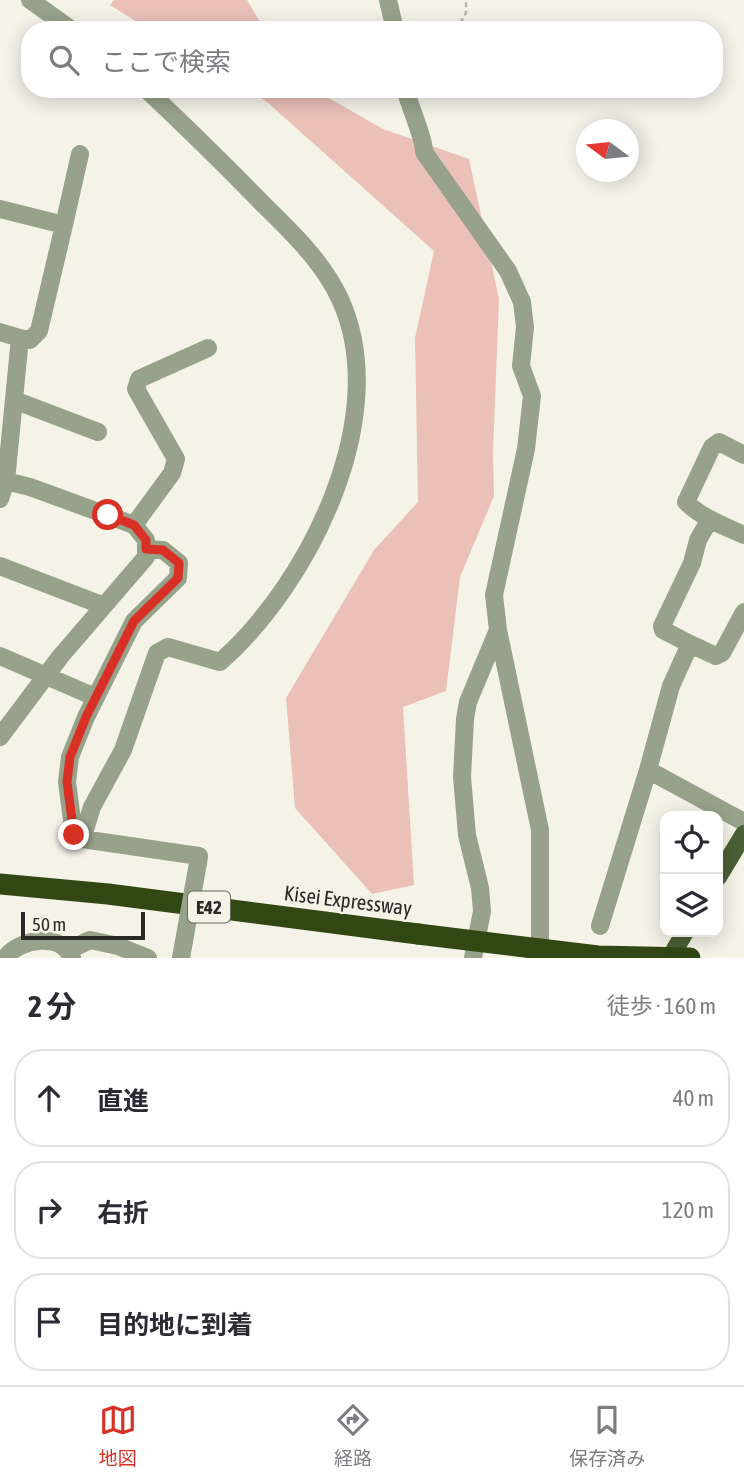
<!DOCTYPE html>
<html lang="ja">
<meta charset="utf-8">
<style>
:root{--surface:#fff;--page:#f2f2f3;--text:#2b2b33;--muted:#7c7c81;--line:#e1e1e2;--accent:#d93025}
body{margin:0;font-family:"Asap Condensed","Noto Sans JP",sans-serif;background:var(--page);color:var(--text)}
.controls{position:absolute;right:21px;bottom:21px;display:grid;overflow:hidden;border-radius:14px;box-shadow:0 4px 18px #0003}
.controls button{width:63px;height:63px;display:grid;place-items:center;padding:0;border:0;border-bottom:2px solid var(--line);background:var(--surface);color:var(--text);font:35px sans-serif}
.compass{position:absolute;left:576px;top:119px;width:63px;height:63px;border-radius:50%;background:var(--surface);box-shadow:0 4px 18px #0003;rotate:285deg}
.scale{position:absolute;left:21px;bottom:18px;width:124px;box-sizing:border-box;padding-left:7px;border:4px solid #2a2925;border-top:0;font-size:19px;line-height:24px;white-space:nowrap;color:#2a2925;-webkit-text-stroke:5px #f5f3e8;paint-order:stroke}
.stop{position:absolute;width:21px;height:21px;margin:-16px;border:5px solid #d93025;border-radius:50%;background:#fff}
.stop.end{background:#d93025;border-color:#fff;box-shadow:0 2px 7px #0008}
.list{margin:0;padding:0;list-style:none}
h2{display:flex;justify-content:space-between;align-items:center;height:91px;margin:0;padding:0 28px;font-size:30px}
h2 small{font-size:23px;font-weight:400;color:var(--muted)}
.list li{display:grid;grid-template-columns:46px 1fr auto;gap:21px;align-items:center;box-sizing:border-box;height:98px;margin:0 14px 14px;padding:0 14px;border:2px solid var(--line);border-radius:28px}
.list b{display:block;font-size:26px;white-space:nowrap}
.list em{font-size:23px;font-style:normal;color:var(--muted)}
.icon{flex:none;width:38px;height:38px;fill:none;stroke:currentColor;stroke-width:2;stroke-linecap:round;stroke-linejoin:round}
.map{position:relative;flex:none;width:744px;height:958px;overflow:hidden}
.search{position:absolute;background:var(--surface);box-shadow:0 4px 18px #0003;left:21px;right:21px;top:21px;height:77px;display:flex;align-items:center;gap:18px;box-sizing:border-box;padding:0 24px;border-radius:28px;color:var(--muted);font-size:26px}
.sheet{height:427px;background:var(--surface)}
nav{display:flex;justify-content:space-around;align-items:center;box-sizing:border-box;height:98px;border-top:2px solid var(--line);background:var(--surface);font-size:19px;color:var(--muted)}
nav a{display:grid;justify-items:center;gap:4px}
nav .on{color:var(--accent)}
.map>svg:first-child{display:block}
.green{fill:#eac0b7}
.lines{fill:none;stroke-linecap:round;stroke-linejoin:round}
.path{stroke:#b7b5ac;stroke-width:2.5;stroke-dasharray:5 3.5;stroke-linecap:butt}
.minor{stroke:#96a28a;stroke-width:18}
.primary{stroke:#4b5f35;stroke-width:18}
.motorway{stroke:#324814;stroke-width:21}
.minor-bridge{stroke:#96a28a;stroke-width:18}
.motorway-bridge{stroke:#324814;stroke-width:21}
.route{stroke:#d93025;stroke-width:9}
.labels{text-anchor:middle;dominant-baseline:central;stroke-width:5;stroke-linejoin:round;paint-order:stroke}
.shield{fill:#f5f3e8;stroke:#676660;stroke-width:2}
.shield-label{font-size:19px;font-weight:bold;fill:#2a2925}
.street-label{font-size:21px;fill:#2a2925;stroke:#f5f3e8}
</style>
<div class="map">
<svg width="744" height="958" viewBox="0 0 744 958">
<rect width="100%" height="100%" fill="#f5f3e8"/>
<path class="green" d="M114 0H247L265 30H150L110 5Z
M246 89H313L383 129 469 159 499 299 493 452 494 496 460 577 446 691 403 707 414 885 372 894 295 808 286 698 374 550 418 502 415 338 434 251 267 102Z"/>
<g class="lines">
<path class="path" d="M456 30 466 13V0"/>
<path class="minor" d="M30 0 72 30
M388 0 395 30
M146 89C185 126 223 163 260 201 290 231 322 260 340 299 394 416 308 585 220 662L168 647 157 653 123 750 92 807 82 839 199 856 198 863
M405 89C409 104 425 141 424 152L508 271 522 302 525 327 521 366 532 396 526 449 494 595 498 630 540 830V958
M0 209 64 225 39 331 30 340 20 338
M64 225 80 154
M0 332 20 338 6 481 0 499
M14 400 98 432
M744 455 719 442 712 447 686 502C702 518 724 526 744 535
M134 525 172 473 176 459 136 389 139 379 208 348
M0 566 104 606
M690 644 716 656 722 653 744 612
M0 656 95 697
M0 737 60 657 146 557V540L134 525 30 487 6 481
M648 770 744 822
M82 839 74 835 67 782 70 757 86 717 134 621 178 578 179 563 163 550 146 549
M600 926 648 770 671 686 690 644 663 630 662 626 692 563 698 540 710 519
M69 950 90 940 118 946 148 958
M5 958C20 938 62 932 72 958
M473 958 482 911 480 888 467 835 462 777 465 719 468 702 498 630"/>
<path class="primary" d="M718 877 744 834
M670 958 685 932"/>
<path class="motorway" d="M0 884 108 894 418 934"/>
<path class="minor-bridge" d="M181 958 198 863"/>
<path class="motorway-bridge" d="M418 934 598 956 690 958"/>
</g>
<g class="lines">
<path class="route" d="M74 835 67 782 70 757 86 717 134 621 178 578 179 563 163 550 146 549V540L134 525 108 515"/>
</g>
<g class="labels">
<rect class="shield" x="188" y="891.5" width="42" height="31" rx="5"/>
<g class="shield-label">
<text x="209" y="907">E42</text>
</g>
<g class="street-label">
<text transform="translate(348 900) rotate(7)">Kisei Expressway</text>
</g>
</g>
</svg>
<div class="controls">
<button><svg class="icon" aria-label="locate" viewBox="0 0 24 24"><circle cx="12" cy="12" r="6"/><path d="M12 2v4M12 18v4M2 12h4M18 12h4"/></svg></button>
<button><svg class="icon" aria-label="layers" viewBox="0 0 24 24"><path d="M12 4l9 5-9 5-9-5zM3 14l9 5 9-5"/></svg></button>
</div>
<svg class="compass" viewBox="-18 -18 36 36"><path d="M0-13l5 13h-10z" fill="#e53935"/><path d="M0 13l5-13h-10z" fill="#7c7c81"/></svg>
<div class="scale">50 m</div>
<div class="stop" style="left:108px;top:515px"></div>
<div class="stop end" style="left:74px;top:835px"></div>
<div class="search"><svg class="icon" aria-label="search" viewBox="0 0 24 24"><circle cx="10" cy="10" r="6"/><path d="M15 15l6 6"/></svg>ここで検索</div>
</div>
<section class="sheet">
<h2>2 分<small>徒歩 · 160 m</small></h2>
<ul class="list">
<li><svg class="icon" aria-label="ahead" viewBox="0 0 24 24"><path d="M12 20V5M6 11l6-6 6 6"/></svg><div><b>直進</b></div><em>40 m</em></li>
<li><svg class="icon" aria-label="right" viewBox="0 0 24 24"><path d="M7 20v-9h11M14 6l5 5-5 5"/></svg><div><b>右折</b></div><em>120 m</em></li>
<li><svg class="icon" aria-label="arrive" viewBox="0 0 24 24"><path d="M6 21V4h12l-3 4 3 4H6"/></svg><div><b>目的地に到着</b></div></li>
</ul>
</section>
<nav>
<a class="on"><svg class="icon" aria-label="map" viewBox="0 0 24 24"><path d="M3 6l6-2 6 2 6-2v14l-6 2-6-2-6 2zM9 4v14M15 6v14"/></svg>地図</a>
<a><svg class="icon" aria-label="directions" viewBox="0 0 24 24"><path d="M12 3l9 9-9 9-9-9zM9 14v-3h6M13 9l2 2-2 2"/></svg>経路</a>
<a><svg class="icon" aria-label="saved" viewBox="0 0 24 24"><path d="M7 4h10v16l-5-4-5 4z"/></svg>保存済み</a>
</nav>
